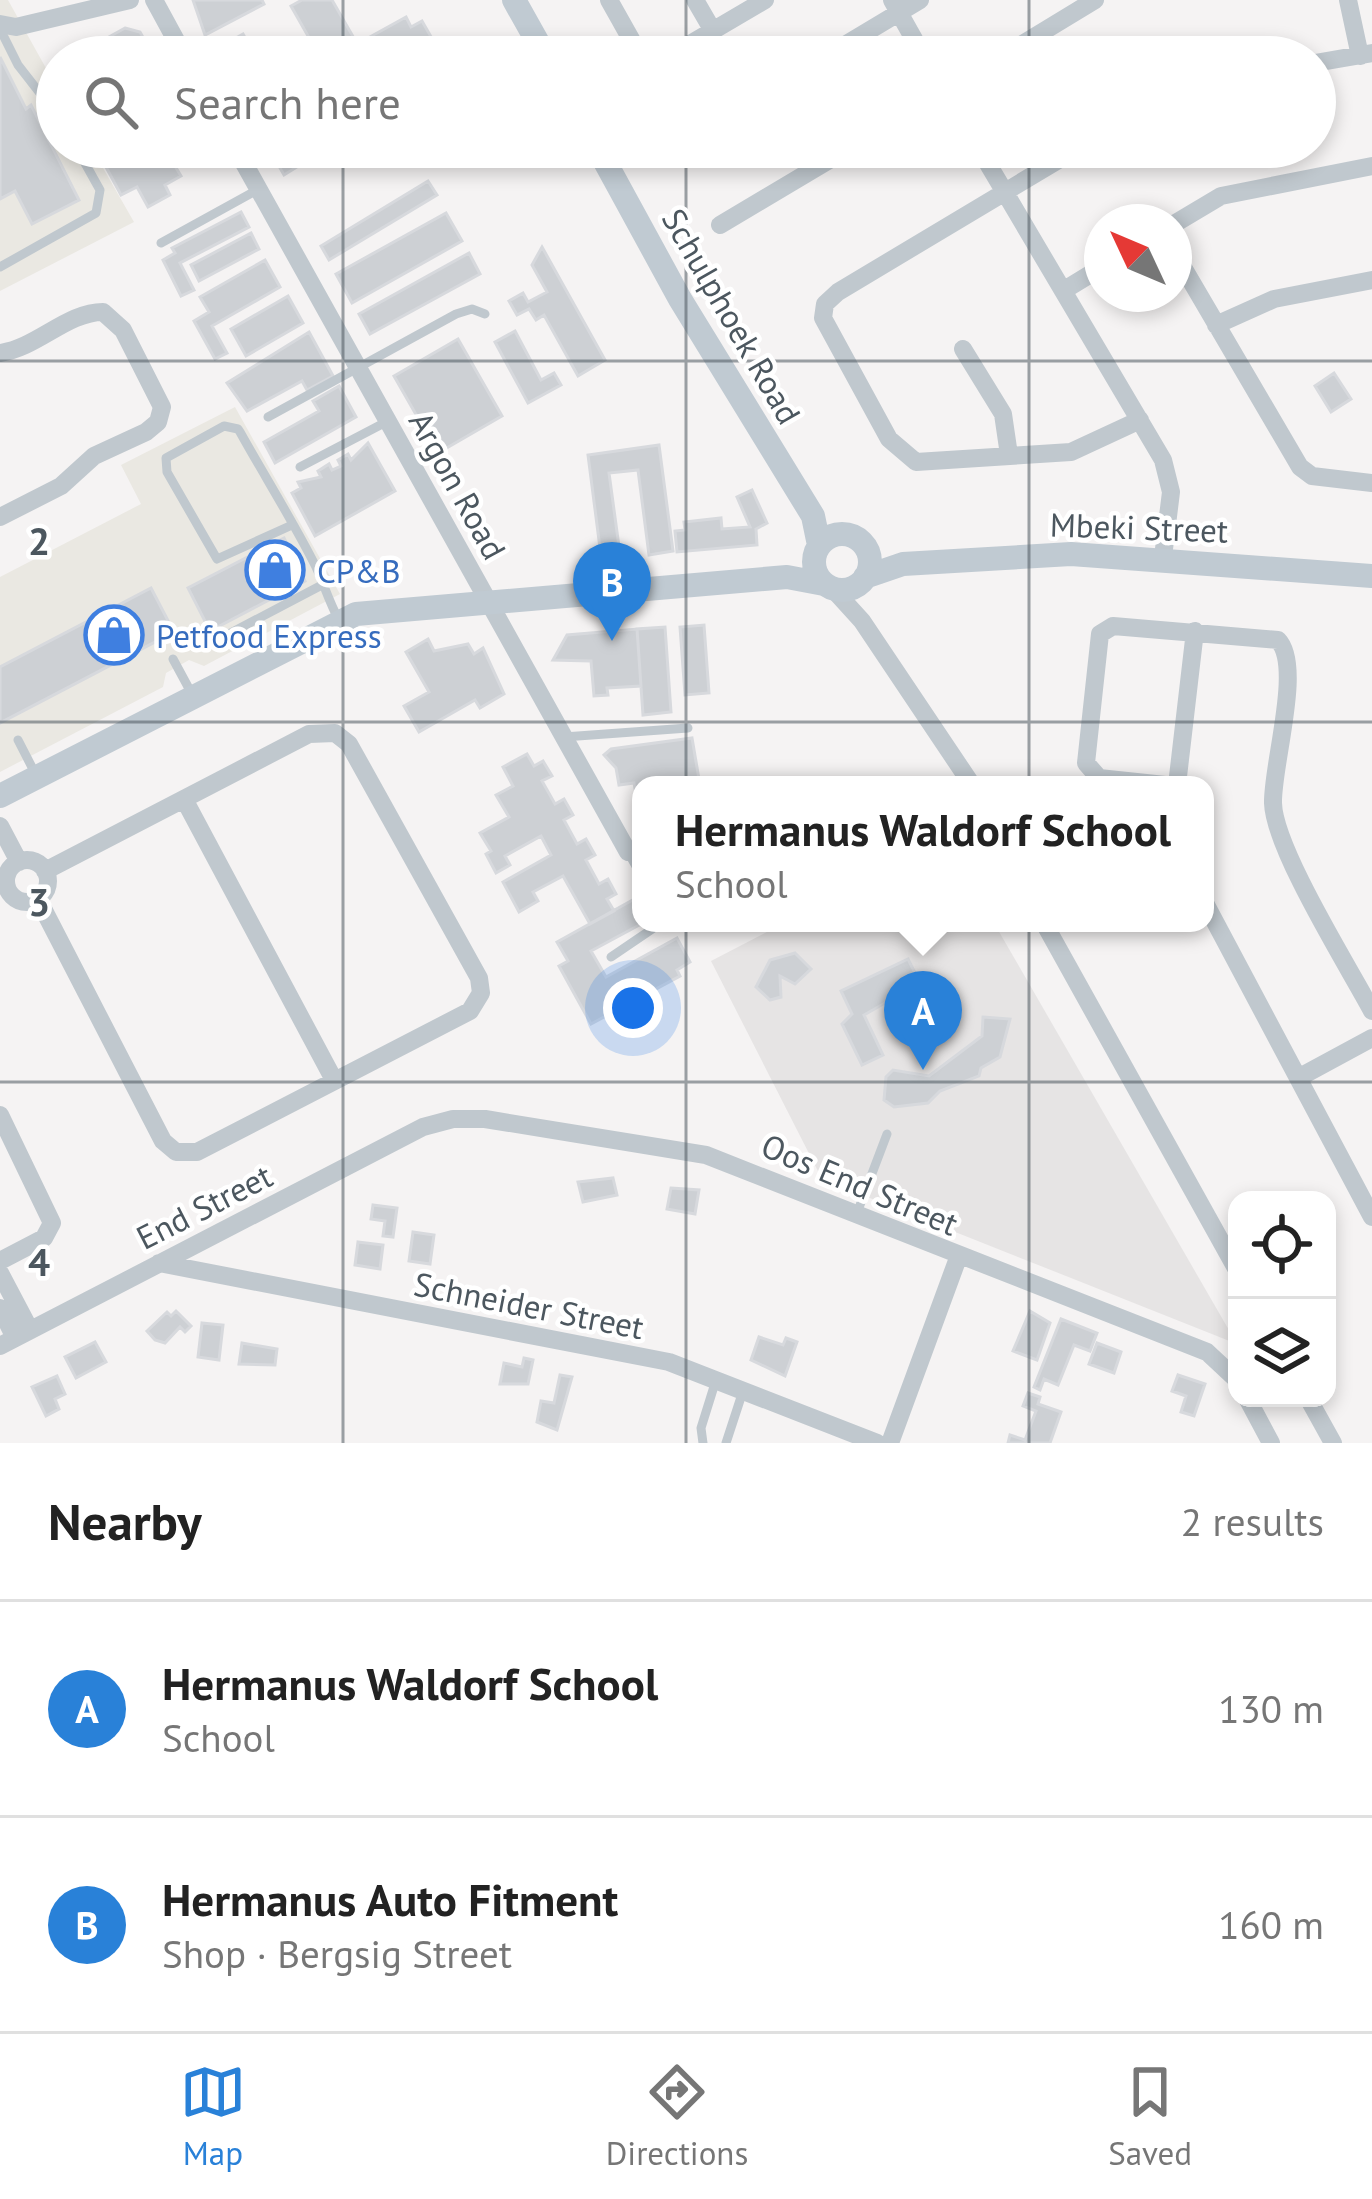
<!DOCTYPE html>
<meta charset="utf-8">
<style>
:root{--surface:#fff;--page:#f6f6f6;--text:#222;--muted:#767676;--line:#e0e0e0;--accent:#2981d8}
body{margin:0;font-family:"PT Sans",sans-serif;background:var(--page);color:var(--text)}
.controls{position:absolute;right:36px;bottom:36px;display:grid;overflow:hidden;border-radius:24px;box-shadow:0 6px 18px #0003}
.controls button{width:108px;height:108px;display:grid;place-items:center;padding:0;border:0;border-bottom:3px solid var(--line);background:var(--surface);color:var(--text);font:60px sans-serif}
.compass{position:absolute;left:1084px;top:204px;width:108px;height:108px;border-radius:50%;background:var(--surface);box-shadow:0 6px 18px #0003;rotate:314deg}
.you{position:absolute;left:633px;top:1008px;width:42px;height:42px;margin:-30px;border:9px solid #fff;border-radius:50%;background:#1a73e8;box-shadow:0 0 0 18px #1a73e833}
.badge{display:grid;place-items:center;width:78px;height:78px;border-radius:50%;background:var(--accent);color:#fff;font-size:39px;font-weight:700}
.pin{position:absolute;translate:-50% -99px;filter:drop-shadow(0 3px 6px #0008)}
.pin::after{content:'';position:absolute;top:63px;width:42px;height:36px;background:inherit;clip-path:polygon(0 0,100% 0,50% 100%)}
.popup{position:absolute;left:632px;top:776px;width:582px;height:156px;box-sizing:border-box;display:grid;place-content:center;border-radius:24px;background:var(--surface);filter:drop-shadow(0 3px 9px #0005);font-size:39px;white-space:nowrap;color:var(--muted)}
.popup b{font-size:45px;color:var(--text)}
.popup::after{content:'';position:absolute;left:50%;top:100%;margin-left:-24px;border:24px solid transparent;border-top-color:var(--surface)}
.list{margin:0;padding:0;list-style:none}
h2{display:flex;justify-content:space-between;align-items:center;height:156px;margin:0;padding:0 48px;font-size:51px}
h2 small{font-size:39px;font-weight:400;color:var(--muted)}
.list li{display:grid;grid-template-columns:78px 1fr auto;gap:36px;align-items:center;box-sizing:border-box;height:216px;padding:0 48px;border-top:3px solid var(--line)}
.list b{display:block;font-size:45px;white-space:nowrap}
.list p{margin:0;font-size:39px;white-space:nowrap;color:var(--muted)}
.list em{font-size:39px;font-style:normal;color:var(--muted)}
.icon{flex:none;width:66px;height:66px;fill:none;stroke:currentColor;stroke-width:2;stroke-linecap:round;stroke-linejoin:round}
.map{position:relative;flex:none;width:1372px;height:1443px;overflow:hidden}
.search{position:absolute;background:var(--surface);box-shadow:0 6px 18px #0003;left:36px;right:36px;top:36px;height:132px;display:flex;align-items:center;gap:30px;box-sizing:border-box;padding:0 42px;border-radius:66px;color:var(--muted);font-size:45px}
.sheet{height:588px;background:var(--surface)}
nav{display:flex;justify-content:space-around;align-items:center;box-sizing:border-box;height:168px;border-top:3px solid var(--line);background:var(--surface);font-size:33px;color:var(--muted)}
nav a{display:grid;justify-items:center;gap:6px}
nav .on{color:var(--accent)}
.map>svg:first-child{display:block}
.commercial{fill:#eae8e2}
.education{fill:#e6e4e4}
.building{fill:#cdd0d4;stroke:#d7d9dd;stroke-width:3}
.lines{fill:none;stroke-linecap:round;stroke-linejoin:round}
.lane{stroke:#c0c8ce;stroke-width:9}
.street{stroke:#c0c8ce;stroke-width:18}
.secondary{stroke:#c0cad2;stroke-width:24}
.grid{fill:none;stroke:#4c575f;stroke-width:3;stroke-opacity:0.55}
.labels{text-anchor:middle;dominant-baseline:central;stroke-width:9;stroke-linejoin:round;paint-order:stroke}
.street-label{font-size:33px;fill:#4c575f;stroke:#fff}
.shop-label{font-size:33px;fill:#366cbe;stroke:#fff;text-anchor:start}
.grid-label{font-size:39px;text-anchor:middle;font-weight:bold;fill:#4c575f;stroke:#fff;stroke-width:9;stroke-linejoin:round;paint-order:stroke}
</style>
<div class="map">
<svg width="1372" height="1443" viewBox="0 0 1372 1443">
<rect width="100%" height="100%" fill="#f5f3f3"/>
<path class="commercial" d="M0 0H8L57 88V147H91L134 222 0 291Z
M235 407 340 594 204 666 189 660 166 673 163 687 0 772V577L141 504 121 465Z"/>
<path class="education" d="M784 923H994L1237 1344 822 1179 711 961Z"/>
<path class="building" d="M193 0H262L264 4 205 35Z
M302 0H332L355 40 320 57 291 6Z
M406 17 411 27 422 21 442 56 367 57 359 43Z
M125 28 140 32 149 48 134 57H73Z
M243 34 256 57H217L213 51Z
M0 57 26 109 31 105 79 200 32 224 15 191 0 199Z
M144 147H205L207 150 175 166 181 176 165 185 170 195 148 207 137 187 121 195 106 167Z
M268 147H329L284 175Z
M428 181 437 195 329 260 321 246Z
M241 212 249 227 180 263 194 290 181 296 163 260 175 253 172 248Z
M446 213 462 241 352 303 336 274Z
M251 233 259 249 199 281 191 265Z
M542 247 605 360 578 376 544 315 536 320 529 309 517 315 509 301 523 293 528 302 547 292 532 265Z
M469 253 480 274 370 334 359 314Z
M265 260 280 287 212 326 227 353 215 359 194 321 209 312 200 297Z
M288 296 303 323 246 356 231 329Z
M515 331 541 380 554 373 561 385 528 403 495 342Z
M309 332 333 376 307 390 302 381 247 411 227 383Z
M458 339 502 416 438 453 394 376Z
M1334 373 1351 399 1331 412 1315 386Z
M339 386 356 417 275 463 264 442 319 411 313 401Z
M368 443 395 491 315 536 292 493 301 488 298 482 321 477 318 471 329 464 332 470 341 466 338 460 348 454 351 460Z
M659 445 673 551 649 555 638 470 609 473 620 554 601 556 588 455Z
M752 490 767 523 756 529 757 545 677 552 675 531 685 530 684 522 721 518 722 529 750 527 737 497Z
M284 538 305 581 210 631 188 588Z
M151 588 174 632 0 723V667Z
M704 625 709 693 685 695 680 627Z
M665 627 671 712 643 715 637 629Z
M637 629 641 686 607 688 608 695 594 696 591 661 553 660 567 635Z
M428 639 434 651 468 644 474 654 483 648 504 694 480 708 475 700 419 732 404 706 429 692 406 652Z
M692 738 700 785H641V822L634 783 619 785 616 768 604 755 611 749Z
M527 754 534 766 543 761 552 776 542 781 555 804 564 799 573 815 564 820 577 844 586 839 595 855 586 860 599 884 608 879 616 894 607 899 614 911 590 924 563 876 533 892 538 901 519 912 503 882 551 855 541 836 505 856 510 865 496 873 486 854 491 851 480 833 509 817 496 795 513 786 503 767Z
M638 897 643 923 591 951 606 977 677 938 690 962 677 970 680 976 591 1024 559 966 568 961 557 942Z
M795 953 811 969 795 984 780 976 781 997 770 1000 756 987 770 960Z
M908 959 920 983 864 1015 883 1055 862 1065 842 1024 852 1014 841 991Z
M983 1017 1010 1019 1000 1057 981 1068 979 1076 940 1091 928 1103 894 1107 884 1100 886 1077 893 1070 929 1076 982 1036Z
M613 1178 617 1195 583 1202 578 1182Z
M671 1188 699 1190 695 1214 667 1209Z
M373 1205 397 1208 393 1237 383 1236 385 1221 371 1219Z
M413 1232 434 1235 430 1264 409 1261Z
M358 1242 383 1245 380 1269 355 1265Z
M176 1311 191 1326 185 1332 180 1327 165 1343 155 1340 147 1331 167 1312 171 1316Z
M1030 1311 1050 1323 1037 1360 1013 1351Z
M1061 1319 1097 1333 1090 1351 1074 1345 1058 1385 1044 1379 1040 1390 1034 1387Z
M202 1323 223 1325 219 1360 198 1357Z
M759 1337 783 1345 786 1338 797 1342 785 1376 751 1360Z
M95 1342 106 1362 76 1378 65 1357Z
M242 1343 277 1349 275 1365 239 1364Z
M1097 1343 1121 1352 1114 1373 1089 1364Z
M524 1358 533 1360 528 1384H500L504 1363 522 1367Z
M560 1375 572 1377 557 1430 537 1422 541 1401 554 1403Z
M1178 1375 1205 1384 1194 1416 1181 1412 1186 1396 1172 1391Z
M57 1376 65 1394 55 1399 59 1409 46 1416 32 1387Z
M1028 1393 1040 1397 1038 1404 1061 1412 1050 1443H1008L1010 1435 1025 1440 1036 1411 1023 1406Z"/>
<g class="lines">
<path class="lane" d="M0 29 18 65 57 115
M161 243 259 189
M0 267 96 213 100 190 76 147
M268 417 456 314 472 309 485 314
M300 467 388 421
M292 525 217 559 167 472 166 458 224 426 238 429 240 432C265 477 293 521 316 567 324 584 329 602 339 620
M225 636 320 586
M173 659 193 696
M564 737 688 728
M18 740 37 777
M628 852 641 875
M611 957 661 923
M857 1213 887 1134
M703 1443 701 1428 716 1380
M726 1443 743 1391"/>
<path class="street" d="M154 0 185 57
M609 0 641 57
M695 0 713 31
M892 0 924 57
M1348 0 1360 56
M0 24 16 27 130 0
M668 57 765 0
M825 57 920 0
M1001 57 1095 0
M1315 63 1372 53
M235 147 628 852
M978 147 1163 460 1171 492 1163 557
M1080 147 838 292 825 304 823 318 889 439 916 462 1071 452 1140 420
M1174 224 1221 196 1372 166
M720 225 851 147
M1174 252 1300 467 1312 476 1372 483
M1066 289 1102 267
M1216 325 1274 299 1372 280
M963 349 1003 414 1009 455
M0 353C37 348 67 312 103 312L123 330 162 407 158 422 146 432 94 456 61 486 0 517
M832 588 862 621 972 785
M1165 785 1099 778 1086 763 1100 634 1113 626 1278 640C1303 666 1272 765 1273 803 1274 848 1348 966 1372 1011
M1177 785 1195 631
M184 799 334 1080
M0 826 19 862
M6 881a21 21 0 1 1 42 0a21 21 0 1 1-42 0Z
M38 899 163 1141 176 1152H197L470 1011 481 993 479 978 349 744 335 733 309 734 45 871
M1205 903 1372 1217
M1044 923 1237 1270
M1298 1078 1372 1038
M0 1115 52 1223 44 1238 0 1261
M159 1263 669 1362 877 1443
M0 1273 30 1330
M0 1308 15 1338
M0 1346 423 1127 453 1119H485L706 1155 1207 1352 1237 1380
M1247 1398 1271 1443
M1308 1398 1333 1443
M890 1443 958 1258"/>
<path class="secondary" d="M514 0 546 57
M597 147 680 299 813 516 819 545
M814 562a28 28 0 1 1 56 0a28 28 0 1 1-56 0Z
M865 577 903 564 1071 554 1372 576
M0 796 356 614 787 577 824 584"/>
</g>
<path class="grid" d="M343 0V57M686 0V57M1029 0V57M343 147V1443M686 147V1443M1029 147V1443M0 361H1372M0 722H1372M0 1082H1372"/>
<defs>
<symbol id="shop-ring" viewBox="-11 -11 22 22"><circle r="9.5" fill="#fff" stroke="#3f7fe0" stroke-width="1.5"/><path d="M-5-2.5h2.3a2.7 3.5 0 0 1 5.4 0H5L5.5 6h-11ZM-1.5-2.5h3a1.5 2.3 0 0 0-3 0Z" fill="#3f7fe0"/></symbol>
</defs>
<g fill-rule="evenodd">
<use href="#shop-ring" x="242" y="537" width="66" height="66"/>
<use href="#shop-ring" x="81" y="602" width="66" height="66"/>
</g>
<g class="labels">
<g class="street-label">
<text transform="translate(732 316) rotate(60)">Schulphoek Road</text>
<text transform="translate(458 485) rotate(61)">Argon Road</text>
<text transform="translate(1139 527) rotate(2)">Mbeki Street</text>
<text transform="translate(860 1184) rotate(23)">Oos End Street</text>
<text transform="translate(204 1206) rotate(-27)">End Street</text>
<text transform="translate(529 1305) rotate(11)">Schneider Street</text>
</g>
<g class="shop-label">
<text x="317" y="570">CP&amp;B</text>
<text x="156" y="635">Petfood Express</text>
</g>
</g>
<g class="grid-label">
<text x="39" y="555">2</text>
<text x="39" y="916">3</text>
<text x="39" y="1276">4</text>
</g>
</svg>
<div class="controls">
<button><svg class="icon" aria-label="locate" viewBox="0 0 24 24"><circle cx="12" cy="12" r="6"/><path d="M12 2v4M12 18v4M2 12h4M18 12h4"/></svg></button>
<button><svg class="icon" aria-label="layers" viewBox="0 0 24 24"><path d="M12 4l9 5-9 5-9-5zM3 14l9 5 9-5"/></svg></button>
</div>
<svg class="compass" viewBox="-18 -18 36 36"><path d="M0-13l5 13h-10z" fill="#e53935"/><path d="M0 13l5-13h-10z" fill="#767676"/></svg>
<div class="you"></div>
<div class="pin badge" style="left:923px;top:1070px">A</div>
<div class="popup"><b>Hermanus Waldorf School</b>School</div>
<div class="pin badge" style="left:612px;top:641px">B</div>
<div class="search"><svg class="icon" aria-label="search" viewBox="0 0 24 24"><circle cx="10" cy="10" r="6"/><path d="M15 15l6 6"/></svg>Search here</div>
</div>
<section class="sheet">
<h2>Nearby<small>2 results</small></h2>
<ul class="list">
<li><span class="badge">A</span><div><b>Hermanus Waldorf School</b><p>School</p></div><em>130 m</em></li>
<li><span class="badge">B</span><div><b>Hermanus Auto Fitment</b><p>Shop · Bergsig Street</p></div><em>160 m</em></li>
</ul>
</section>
<nav>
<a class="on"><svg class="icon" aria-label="map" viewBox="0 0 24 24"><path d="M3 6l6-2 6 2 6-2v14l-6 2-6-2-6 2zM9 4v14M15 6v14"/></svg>Map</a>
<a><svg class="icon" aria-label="directions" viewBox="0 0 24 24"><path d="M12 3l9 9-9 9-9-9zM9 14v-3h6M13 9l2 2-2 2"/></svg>Directions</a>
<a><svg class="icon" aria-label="saved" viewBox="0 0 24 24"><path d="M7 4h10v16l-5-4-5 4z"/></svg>Saved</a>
</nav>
